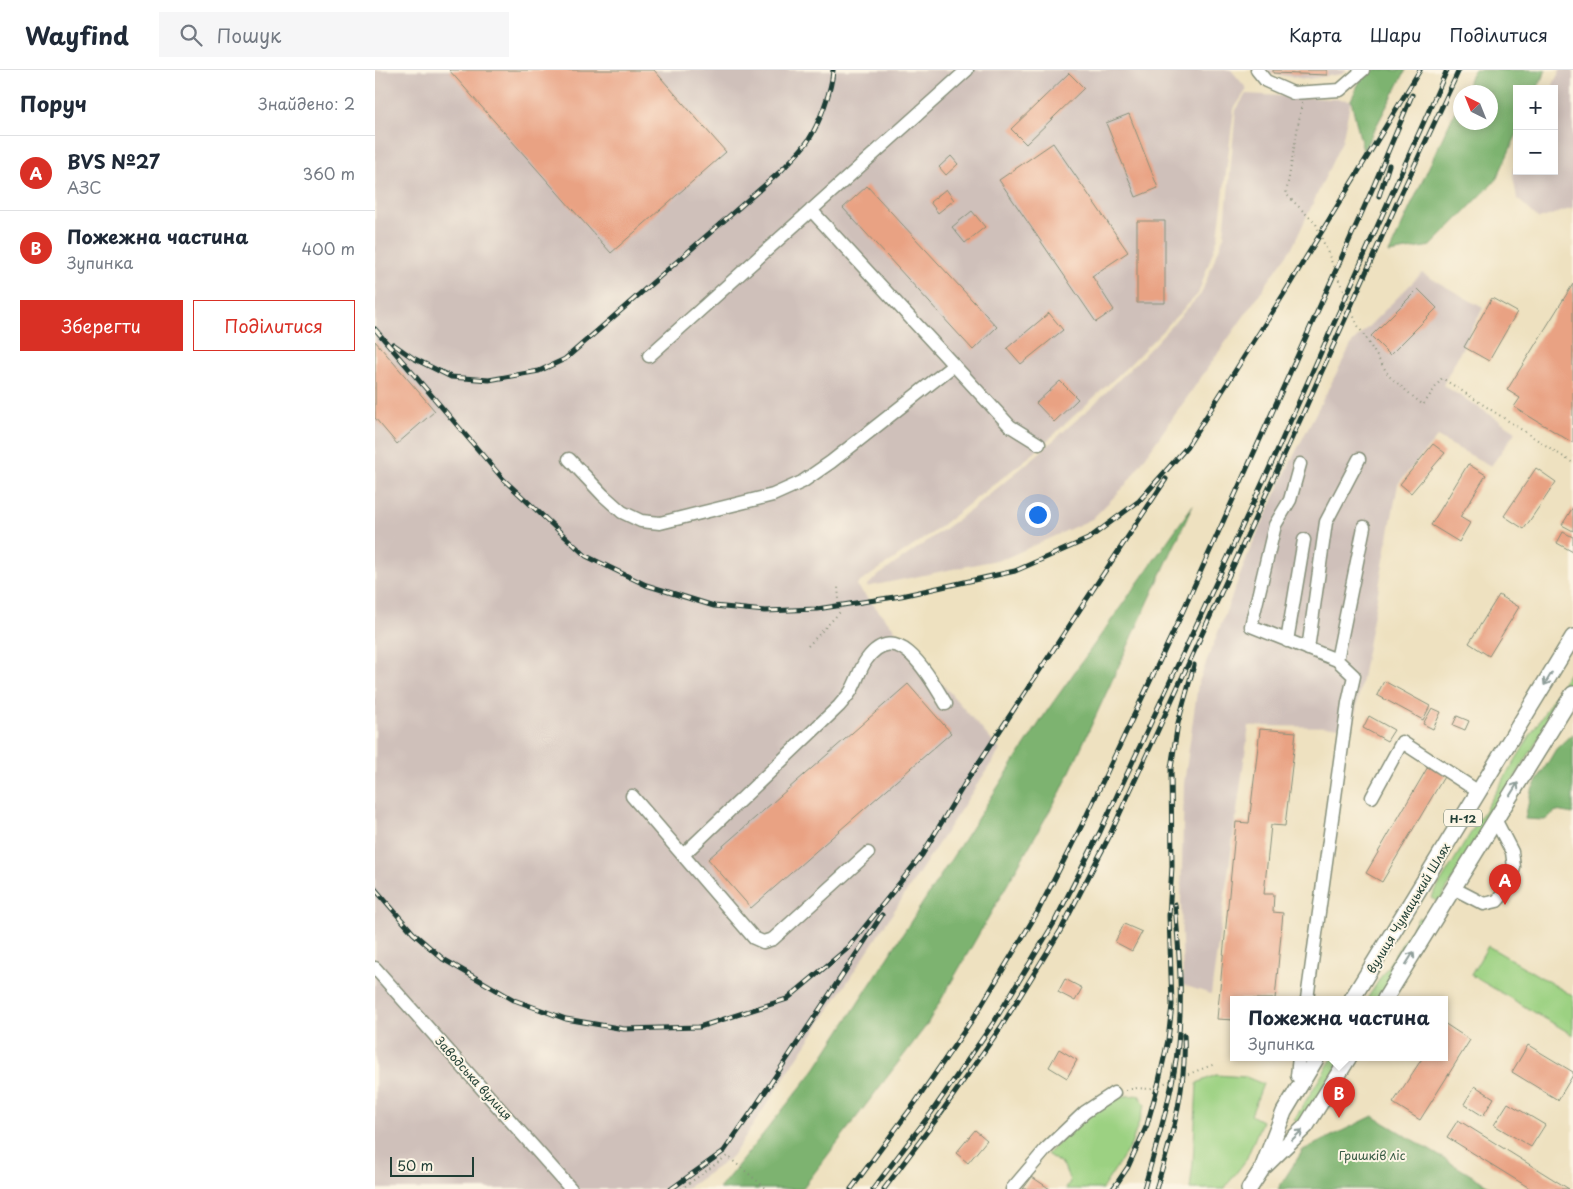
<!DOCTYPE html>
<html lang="uk">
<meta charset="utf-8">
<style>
:root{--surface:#fff;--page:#f6f6f7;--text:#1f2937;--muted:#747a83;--line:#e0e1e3;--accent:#d93025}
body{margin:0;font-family:"Playpen Sans",sans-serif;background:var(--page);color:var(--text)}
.controls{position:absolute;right:15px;top:15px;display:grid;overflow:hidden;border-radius:0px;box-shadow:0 2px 12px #0003}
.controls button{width:45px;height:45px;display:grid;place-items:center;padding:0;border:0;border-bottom:1px solid var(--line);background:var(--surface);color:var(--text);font:25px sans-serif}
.compass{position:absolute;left:1078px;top:15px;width:45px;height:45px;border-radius:50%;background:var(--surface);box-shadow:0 2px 12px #0003;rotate:317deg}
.scale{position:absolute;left:15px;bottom:12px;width:84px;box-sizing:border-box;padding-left:5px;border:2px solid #1f3d34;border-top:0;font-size:14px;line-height:18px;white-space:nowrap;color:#1f3d34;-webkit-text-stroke:4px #fcf5e5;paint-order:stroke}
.you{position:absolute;left:662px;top:444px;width:18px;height:18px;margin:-12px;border:4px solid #fff;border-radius:50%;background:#1a73e8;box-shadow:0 0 0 8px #1a73e833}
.badge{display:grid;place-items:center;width:32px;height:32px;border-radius:50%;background:var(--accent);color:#fff;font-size:16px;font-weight:700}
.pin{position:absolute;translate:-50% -41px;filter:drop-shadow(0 1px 2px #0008)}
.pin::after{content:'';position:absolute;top:26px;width:18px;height:15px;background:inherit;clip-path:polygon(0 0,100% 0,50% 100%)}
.popup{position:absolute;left:855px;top:926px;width:218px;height:65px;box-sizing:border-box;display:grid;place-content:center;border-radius:0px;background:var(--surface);filter:drop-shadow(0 1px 4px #0005);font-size:16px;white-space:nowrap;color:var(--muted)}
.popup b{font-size:19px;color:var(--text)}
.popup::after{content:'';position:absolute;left:50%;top:100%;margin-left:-10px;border:10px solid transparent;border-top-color:var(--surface)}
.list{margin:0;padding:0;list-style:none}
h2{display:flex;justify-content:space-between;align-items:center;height:65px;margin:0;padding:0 20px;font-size:21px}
h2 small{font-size:16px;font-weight:400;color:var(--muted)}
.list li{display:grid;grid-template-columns:32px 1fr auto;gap:15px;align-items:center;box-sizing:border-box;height:75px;padding:0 20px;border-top:1px solid var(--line)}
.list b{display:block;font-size:19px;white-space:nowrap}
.list p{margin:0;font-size:16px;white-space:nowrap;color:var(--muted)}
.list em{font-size:16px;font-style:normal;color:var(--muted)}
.actions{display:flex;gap:10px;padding:15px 20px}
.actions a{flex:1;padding:11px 0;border:1px solid var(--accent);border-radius:0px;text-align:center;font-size:18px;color:var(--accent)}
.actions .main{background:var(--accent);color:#fff}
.icon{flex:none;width:28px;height:28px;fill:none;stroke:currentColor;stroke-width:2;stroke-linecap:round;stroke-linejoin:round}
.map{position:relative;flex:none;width:1198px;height:1119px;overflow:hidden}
header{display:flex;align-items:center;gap:30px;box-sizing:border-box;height:70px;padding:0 25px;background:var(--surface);border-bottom:1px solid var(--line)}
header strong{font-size:24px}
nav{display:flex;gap:28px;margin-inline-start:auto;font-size:18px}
.search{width:350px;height:45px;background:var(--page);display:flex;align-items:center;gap:12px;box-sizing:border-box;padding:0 18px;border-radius:0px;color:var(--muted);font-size:19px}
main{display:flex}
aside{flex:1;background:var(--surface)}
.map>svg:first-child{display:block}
.industrial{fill:#cfc0ba}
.green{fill:#9cd182;stroke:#5e875b}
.forest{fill:#7db370;stroke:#4e7852}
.building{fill:#e9a283}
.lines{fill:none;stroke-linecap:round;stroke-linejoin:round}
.minor-casing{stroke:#868f7a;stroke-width:15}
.major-casing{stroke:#868f7a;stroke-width:18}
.path{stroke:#868f7a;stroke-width:2;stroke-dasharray:1 4;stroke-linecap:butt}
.minor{stroke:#fff;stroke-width:12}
.major{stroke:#fff;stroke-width:15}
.rail-casing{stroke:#1f3d34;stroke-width:5}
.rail{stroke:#fcf5e5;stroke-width:3;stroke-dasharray:9;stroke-linecap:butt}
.oneway{stroke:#8f9e9a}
.labels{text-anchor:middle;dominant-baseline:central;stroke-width:4;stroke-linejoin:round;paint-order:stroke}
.shield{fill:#fcf5e5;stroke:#617469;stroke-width:1}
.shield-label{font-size:11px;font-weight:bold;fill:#1f3d34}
.street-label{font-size:12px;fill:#1f3d34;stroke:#fcf5e5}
.park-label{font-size:12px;fill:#385b44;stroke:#fcf5e5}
</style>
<header>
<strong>Wayfind</strong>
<div class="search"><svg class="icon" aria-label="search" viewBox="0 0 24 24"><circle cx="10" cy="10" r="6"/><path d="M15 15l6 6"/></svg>Пошук</div>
<nav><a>Карта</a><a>Шари</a><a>Поділитися</a></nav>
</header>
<main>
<aside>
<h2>Поруч<small>Знайдено: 2</small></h2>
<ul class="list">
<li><span class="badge">A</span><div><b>BVS №27</b><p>АЗС</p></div><em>360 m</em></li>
<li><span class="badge">B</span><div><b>Пожежна частина</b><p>Зупинка</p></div><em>400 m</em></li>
</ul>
<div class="actions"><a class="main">Зберегти</a><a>Поділитися</a></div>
</aside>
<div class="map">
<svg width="1198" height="1119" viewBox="0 0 1198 1119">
<rect width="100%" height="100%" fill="#fcf5e5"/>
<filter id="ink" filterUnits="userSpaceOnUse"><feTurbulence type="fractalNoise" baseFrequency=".02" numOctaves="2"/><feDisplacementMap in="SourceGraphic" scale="10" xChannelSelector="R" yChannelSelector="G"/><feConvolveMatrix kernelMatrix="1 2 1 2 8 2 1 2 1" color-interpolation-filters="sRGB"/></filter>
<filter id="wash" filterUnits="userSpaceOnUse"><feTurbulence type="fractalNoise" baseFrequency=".0096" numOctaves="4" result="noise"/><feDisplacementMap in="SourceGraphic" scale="20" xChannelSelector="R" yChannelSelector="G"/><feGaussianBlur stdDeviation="1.12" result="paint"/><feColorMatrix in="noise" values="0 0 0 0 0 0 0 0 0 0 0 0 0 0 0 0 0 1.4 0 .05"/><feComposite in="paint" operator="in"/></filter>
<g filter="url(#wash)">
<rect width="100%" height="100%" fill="#eee1c0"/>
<path class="industrial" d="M0 0H856L872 19 859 39 843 167 823 224 754 295 659 383 557 463 481 515 625 680 357 1087 311 1119H0Z
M891 0H972L967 4 931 9 893 3Z
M1185 0H1198V138L1164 149 1142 128 1137 101 1142 91V101H1179V19H1176Z
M871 24 976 30 967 71 918 176 750 416 717 449 631 488 491 517 500 508 596 440 662 385 716 337 767 287 826 224 849 166 861 40Z
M1047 203 1108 238 1068 315 1141 361 1116 396 1062 367 1023 414 978 657 874 656 836 924 808 915 806 831 809 714 823 614 874 482 916 391 977 273Z"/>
<path class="green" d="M1198 596V612L1064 832 1056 828Z
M1044 847 1052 853 1004 929H992Z
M1113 876 1198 926V965L1096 905Z
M958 987H969L927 1055 919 1050Z
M841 1005 871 1007 888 1014 876 1045 887 1051 871 1090 849 1119H815L818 1093 822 1013Z
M764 1025 770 1035 756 1075 727 1119H691L695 1112 689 1096 672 1084 710 1047 737 1027Z"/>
<path class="forest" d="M990 0H1031L988 81 976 30Z
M1099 0H1171L1162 19H1142V64L1121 110 1056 176 1014 183 1085 30 1086 52H1116V22H1089Z
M818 435 686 721 551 956 427 1119H344L441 998 672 641Z
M1198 663V744L1181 741 1170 750 1150 749 1156 721 1181 679Z
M998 1046 1119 1119H903L928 1080Z"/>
<g id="blocks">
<path class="building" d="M74 0H279L351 82 236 183Z
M898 0H952V5L898 3Z
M694 3 709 18 651 74 636 59Z
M754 44 783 118 761 127 731 53Z
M678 73 753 182 717 206 739 240 721 252 624 110Z
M576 86 583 94 571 105 564 97Z
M492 116 622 257 598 280 468 138Z
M571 119 579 130 563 143 555 132Z
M597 141 610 157 590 173 577 157Z
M762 151H790V233H762Z
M1198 214V373L1139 337 1145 328 1132 320Z
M1043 219 1062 238 1015 285 996 266Z
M1117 228 1142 242 1114 291 1089 277Z
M674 243 688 260 646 294 632 278Z
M0 271 60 341 22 374 0 348Z
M685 311 703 329 679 352 661 333Z
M1058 374 1070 383 1036 423 1025 414Z
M1093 394 1111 405 1085 447 1095 453 1084 472 1056 455Z
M1161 398 1181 412 1149 459 1129 446Z
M1198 437V461L1187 455Z
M1188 462 1198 467V482L1182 473Z
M1124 525 1144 537 1114 586 1094 573Z
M1009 611 1055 636 1048 650 1002 625Z
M533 614 576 663 376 838 333 789Z
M1057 638 1066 642 1058 659 1048 654Z
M994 646 1019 660 1012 671 988 658Z
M1082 646 1094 651 1090 660 1078 655Z
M885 659 921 662 910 756 896 755 889 824H899L898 842 908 843 900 929H859V950L842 949 861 752 874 753Z
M1054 695 1070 705 1007 812 991 803Z
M749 854 767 862 757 881 740 872Z
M690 909 707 918 700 931 683 922Z
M1069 953 1095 970 1045 1050 1018 1033 1048 987H1069Z
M1153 975 1198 1002V1005L1183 1030 1137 1002Z
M684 979 702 990 692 1008 674 997Z
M1100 1016 1119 1028 1108 1046 1089 1034Z
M1133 1033 1170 1055 1156 1077 1119 1055Z
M1083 1050 1194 1119H1156L1072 1067Z
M600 1060 612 1070 593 1093 581 1083Z
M657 1107 675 1119H648Z"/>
</g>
</g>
<g filter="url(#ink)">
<use href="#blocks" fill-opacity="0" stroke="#868f7a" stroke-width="1"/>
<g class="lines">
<defs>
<path id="minor" d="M882 0 891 11 918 23 965 20 988 0
M436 140 635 356 664 374
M274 286 592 0
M194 389 228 425 247 442 266 451 285 453 398 425 427 412 456 392 579 295
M925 394 915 430 900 455 876 556 962 590 989 457
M912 571 929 470
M933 579 951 452 984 389
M257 726 379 868 388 872 398 869 493 783
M997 727 1027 672 1104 722
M308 785 464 636C468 631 473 626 476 621 482 611 485 598 492 589 524 546 556 610 571 634
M1078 818 1109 834 1122 831 1134 817 1139 797 1137 782 1120 749
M0 898 196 1119
M932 929 973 633 979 606 962 590
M922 1006 924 987
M637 1119 671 1079 710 1042 739 1023"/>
<path id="major" d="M977 929 1198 567
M1010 929 1198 624
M890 1096 931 1056 974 987
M874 1119 887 1099 909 1042 942 987"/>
</defs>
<use href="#minor" class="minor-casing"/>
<use href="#major" class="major-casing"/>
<path class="path" d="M927 33 911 124 941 154 982 254 1014 306 1048 335 1067 308 1198 393
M433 576 465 542 463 517
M751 1020 762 1018 774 1019 840 994
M306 1119 352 1086 392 1119"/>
<use href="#minor" class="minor"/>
<use href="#major" class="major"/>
<defs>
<path id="rail" d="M1004 126 1014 95
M0 259 128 409 211 486 271 515 339 536 390 541 442 539 526 526 640 501 713 469 764 431 812 377 910 222 1045 0
M18 274 38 288 76 307 114 310 164 301 190 289 406 101C415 91 425 82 433 71 444 54 457 20 458 0
M0 819 38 863 68 889 139 930 191 949 249 959 324 957 412 929 473 878 547 785 589 715 791 409
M296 1119 349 1081 380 1037 507 845
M476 1119 540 1033 603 941 662 843 708 753 803 552 996 122 1037 25
M498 1119 556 1043 619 952 679 853 725 762 893 401 1072 0
M509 1119 563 1047 626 957 687 858 734 767 926 348 1022 133 1084 0
M738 1119 753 1097 772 1055 783 1015 793 970 797 935 794 846 797 796 796 698 803 653 819 595
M769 1119C782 1071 798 1024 803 974 808 927 804 881 800 834
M781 1119C796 1069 812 1019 809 965"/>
</defs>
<use href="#rail" class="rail-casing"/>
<use href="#rail" class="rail"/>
</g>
<defs><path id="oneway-shaft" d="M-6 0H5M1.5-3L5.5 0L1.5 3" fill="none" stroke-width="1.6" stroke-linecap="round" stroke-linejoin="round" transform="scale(1.25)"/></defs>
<g class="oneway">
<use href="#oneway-shaft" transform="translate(1173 609) rotate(121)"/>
<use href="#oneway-shaft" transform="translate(1139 719) rotate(-58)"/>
<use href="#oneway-shaft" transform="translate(1035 888) rotate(-58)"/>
<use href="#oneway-shaft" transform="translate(922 1065) rotate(-44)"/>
</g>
</g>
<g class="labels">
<rect class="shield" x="1069" y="739.5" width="38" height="17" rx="4"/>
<g class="shield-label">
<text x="1088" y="748">Н-12</text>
</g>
<g class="street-label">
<text transform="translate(1033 838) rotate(-59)">вулиця Чумацький Шлях</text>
<text transform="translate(99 1008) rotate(48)">Заводська вулиця</text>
</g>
<g class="park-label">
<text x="997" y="1085">Гришків ліс</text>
</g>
</g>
</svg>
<div class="controls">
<button>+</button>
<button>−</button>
</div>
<svg class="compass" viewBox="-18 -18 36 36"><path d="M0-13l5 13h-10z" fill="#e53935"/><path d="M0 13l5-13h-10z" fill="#747a83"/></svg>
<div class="scale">50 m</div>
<div class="you"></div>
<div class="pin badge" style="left:1130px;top:835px">A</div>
<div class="pin badge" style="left:964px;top:1048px">B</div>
<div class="popup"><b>Пожежна частина</b>Зупинка</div>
</div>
</main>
